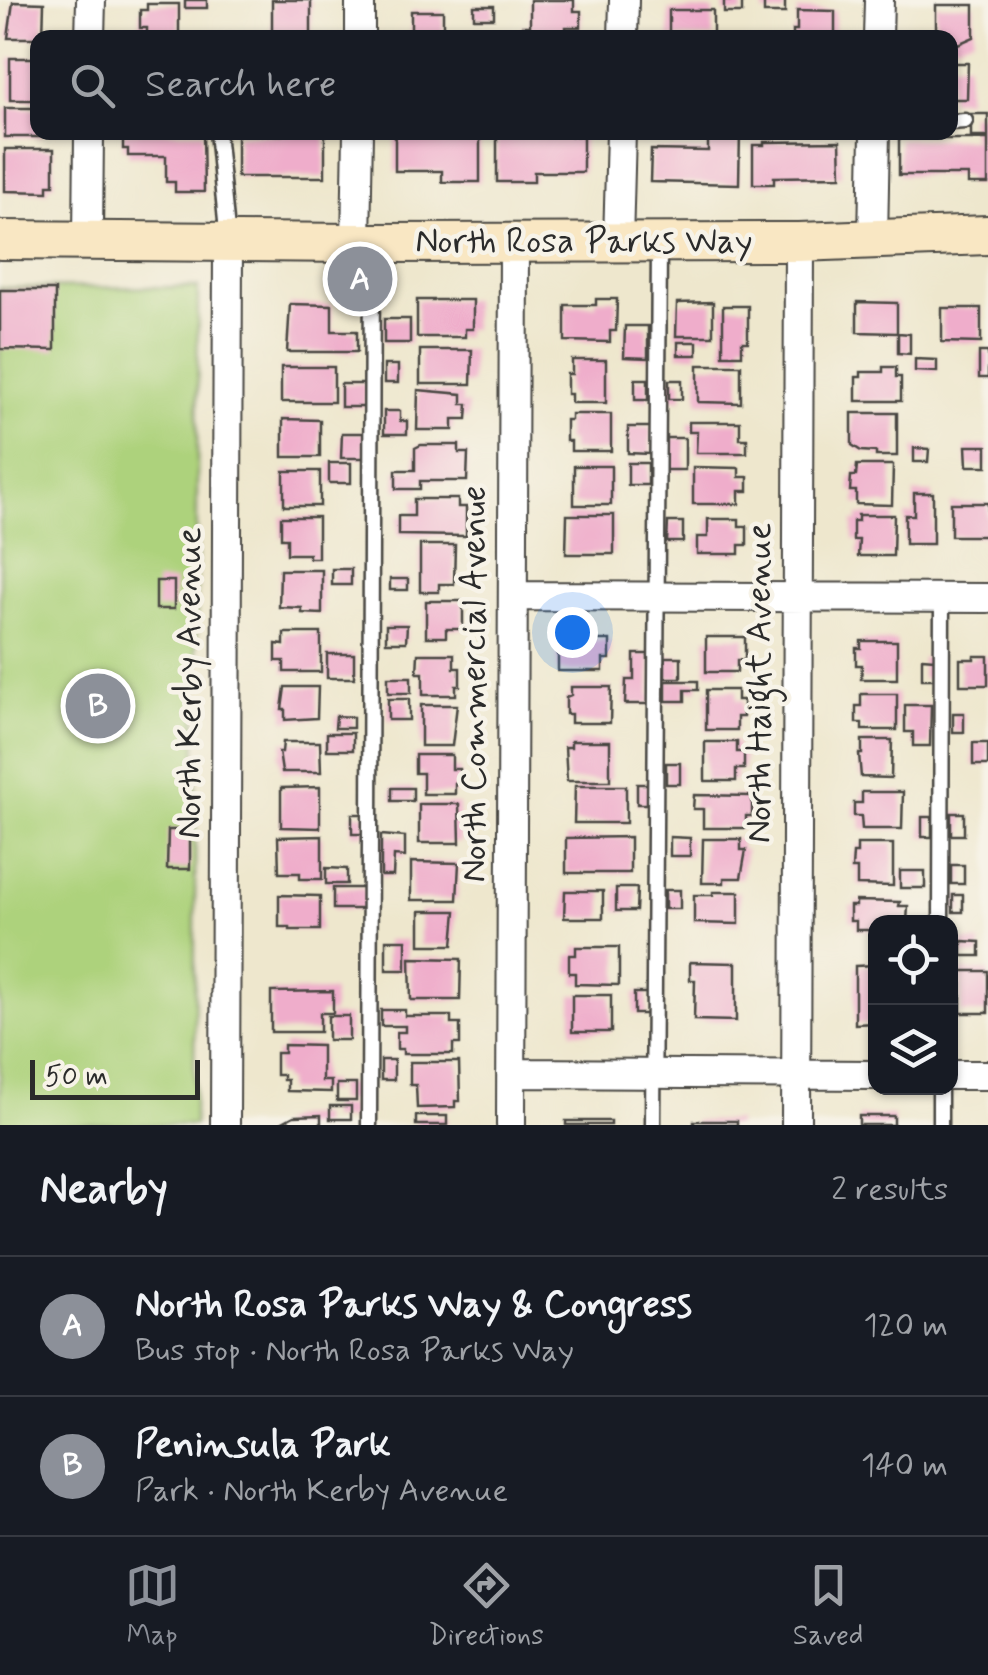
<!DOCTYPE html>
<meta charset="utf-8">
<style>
:root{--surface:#171b24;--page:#20242c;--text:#f1f3f6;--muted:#9ea1a6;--line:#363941;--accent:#8c9099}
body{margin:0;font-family:Mynerve,sans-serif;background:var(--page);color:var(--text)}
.controls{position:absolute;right:30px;bottom:30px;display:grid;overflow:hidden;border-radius:20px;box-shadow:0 2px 8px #0004}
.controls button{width:90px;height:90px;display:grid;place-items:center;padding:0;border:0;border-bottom:2px solid var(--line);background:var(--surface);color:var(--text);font:50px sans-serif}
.scale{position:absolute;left:30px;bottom:25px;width:170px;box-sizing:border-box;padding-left:10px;border:5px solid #2b2b2b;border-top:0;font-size:28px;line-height:35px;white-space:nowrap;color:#2b2b2b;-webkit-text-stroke:8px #f7f3e8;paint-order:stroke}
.you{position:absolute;left:572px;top:632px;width:35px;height:35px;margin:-25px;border:8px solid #fff;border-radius:50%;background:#1a73e8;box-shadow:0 0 0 15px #1a73e833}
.badge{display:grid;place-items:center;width:65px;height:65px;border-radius:50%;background:var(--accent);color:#fff;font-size:32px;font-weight:700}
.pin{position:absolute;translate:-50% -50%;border:5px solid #fff;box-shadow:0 2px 10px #0006}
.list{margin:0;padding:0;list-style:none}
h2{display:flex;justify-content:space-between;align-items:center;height:130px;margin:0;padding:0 40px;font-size:42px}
h2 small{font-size:32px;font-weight:400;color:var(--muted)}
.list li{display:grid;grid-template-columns:65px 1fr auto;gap:30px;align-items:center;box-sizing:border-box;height:140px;padding:0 40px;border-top:2px solid var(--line)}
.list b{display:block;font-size:38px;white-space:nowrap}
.list p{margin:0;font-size:32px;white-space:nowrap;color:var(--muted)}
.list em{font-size:32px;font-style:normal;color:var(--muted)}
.icon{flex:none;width:55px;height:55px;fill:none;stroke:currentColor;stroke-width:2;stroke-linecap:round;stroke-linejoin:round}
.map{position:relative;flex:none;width:988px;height:1125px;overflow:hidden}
.search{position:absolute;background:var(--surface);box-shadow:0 2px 8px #0004;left:30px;right:30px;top:30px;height:110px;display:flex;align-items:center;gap:25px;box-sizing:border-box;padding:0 35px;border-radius:20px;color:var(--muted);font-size:38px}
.sheet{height:410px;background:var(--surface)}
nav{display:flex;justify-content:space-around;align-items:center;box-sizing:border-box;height:140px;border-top:2px solid var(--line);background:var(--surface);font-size:28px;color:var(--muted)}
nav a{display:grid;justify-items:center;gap:5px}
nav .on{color:var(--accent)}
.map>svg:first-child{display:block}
.green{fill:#add27b;stroke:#6c7e53;stroke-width:2.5}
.building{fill:#efadcb}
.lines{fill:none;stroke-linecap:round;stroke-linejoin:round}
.lane-casing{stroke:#484743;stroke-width:19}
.street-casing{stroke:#484743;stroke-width:32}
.secondary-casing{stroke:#484743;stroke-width:42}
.lane{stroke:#fff;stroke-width:14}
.street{stroke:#fff;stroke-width:28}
.secondary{stroke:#f9e7c3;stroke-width:38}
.labels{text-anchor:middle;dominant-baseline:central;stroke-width:9;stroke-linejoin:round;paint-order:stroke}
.street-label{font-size:35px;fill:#2b2b2b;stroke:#f7f3e8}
</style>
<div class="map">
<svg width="988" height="1125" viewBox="0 0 988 1125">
<rect width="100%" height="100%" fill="#f7f3e8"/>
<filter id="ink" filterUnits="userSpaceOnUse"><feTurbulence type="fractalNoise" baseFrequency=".01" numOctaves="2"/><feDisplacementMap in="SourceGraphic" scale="20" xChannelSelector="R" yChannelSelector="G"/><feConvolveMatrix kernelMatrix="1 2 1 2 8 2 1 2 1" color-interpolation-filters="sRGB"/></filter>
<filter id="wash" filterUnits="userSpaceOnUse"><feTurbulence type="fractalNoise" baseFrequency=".0048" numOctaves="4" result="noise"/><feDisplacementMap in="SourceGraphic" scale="40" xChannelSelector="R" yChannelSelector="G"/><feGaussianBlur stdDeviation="2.25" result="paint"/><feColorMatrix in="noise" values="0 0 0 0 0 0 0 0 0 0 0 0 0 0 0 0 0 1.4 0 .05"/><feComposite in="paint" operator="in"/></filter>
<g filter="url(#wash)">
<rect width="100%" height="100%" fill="#eee7cd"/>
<path class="green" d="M198 287 194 1125H0V288Z"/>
<g id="blocks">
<path class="building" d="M185 0H207V8H185Z
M272 0H311V37H272Z
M530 0H574V11H581V27H566V33H546V38H522V26H530Z
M764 0H785V13H764Z
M724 1H742V13H724Z
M13 2 44 3 43 38H8Z
M147 4H179V38H147V28H140V10H147Z
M936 5H974V37L958 44H950V38H941V31H936Z
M474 6H494V18H474Z
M669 10H713V38H669Z
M797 10 835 11V38H793V30H797Z
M411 11H443V38H411Z
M10 58H38V100H10Z
M950 63H968L967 99H950Z
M5 108H38V132H42V137H5Z
M971 114H988V137H971Z
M123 132H203L204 192H175V182H166V156H128V149H123Z
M282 132H325V177H237V135H282Z
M395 132H449V137L480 138V182H442V171H395Z
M708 132H740L739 184 650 182 651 150 708 151Z
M497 136H583V172H534V182H497Z
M899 139H988V184H968V175H899Z
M840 141 841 176 774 177V184H753V145H764V142Z
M5 149H54V185H48V192L5 191Z
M0 290H55V350L0 349Z
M596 299H617L616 331H610V342L565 341V305H596Z
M417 300H473V329H465V337H417Z
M713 302V336H676L677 303Z
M857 302 897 303V333L857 332Z
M290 304 332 305V331H357V352H287Z
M723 306H748V342H742V355H723Z
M942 308H981V343L942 342Z
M384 319H410V343H384Z
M625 326H648V358L624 357Z
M898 333 910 334V354L898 353Z
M678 342H697V355H678Z
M420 350H472L471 384H420Z
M979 352H988V378H979Z
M915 359 937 360V372L915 371Z
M572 360H606V403H571V394H567V374H572Z
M384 365H398V383H384Z
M698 365H741V403L698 402Z
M281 367H334V402H281Z
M883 367H896V377H901V401H856V377H861V372H883Z
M635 379H648V400H635Z
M669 380H682V399H669Z
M341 384H365V407H341Z
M418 390 462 394V404H468L467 419H453V430H417Z
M384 411H400V421H407V434H384Z
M852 413H897V456H876V452L861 451 852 445Z
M571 414H611V451H571V441H566V420H571Z
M283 419 320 420V457H283Z
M689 422H740V439H747V453H696L697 432H689Z
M628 427H651L650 454 628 453Z
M342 433H365V458H341Z
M665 438H685V470H665Z
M421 445H459V453H468L467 481H420V489H396V470H415V448Z
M966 446H987V466H967Z
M914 448 929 449 928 462H914Z
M329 463H351V483H329Z
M628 463H648V485H628Z
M857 465H893L892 505 856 504V491H850L851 476H856Z
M574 466H611V505H574Z
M693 467 739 468V477H748V491H739V504H693Z
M284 471H320V506H284Z
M914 493H933V544H905V515H914Z
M414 499H458V507H466V536L398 535V516H414Z
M951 503H988V536H951Z
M567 515H614V554H566Z
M858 515H894L893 556H858L859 540H853V521H858Z
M281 517H318V558H309V554H287V538H281Z
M708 519H739V526H747V545H739V554H697V537H708Z
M668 522H683V542H667Z
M420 545H455L454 584H439V592H420Z
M332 569H351V585H332Z
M280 570H322V614L302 613V608L279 607Z
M390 579H408V590H390Z
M156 581H174V609H156Z
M426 601H463V629H446V637H426Z
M386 625H407L406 642H386Z
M284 633H321V672H284V661H276V644L284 645Z
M706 637H745V660H737V672H706Z
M558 640H610V659H603V671H558Z
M861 641H897V679H861L862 665H856V648H861Z
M327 654H354V678H327Z
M418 654H454V668H460V686H456V695H423V673H417Z
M634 654H650V704H625L626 680H634Z
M974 656H988V685H960V659H974Z
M665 657H681V678H665Z
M922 658 934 659V679H922Z
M388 677H411V693H388Z
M666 681H698V690H685V701H666Z
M285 687H318L317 718 285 720V709H282Z
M571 687H611L610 723H571V714H566V697L571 695Z
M706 690H737V700H743V717H737V730H706Z
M861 694H897V730H862V723H856V706H861Z
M388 699H409V720H388Z
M421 705H457L452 746H421Z
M905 705H931L930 746H913V732H905Z
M953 713H964V732H953Z
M336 716 353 717V728H335Z
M327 733H353V750H327Z
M862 740H892L891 778 861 777 859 754H862Z
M571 741H610V781H567L565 747H571Z
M283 742H320L321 772H282L279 752H282Z
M705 742H737V752H744V769H736V781H705Z
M973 743H988V765H973Z
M415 755H452V769H460V783H455V794H423V773H415Z
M666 763H680V784H666Z
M637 784H650V804H637Z
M575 786H626V823H574Z
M320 787V828L281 827V788Z
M392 788H413V801H392Z
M862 792H903L902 829H862L861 816H854V803H862Z
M694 795 752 796V816H746V828H703V809H693Z
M419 804H459L460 843H419Z
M951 813H964V835H951Z
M352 814H365V834H352Z
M922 817H932V837H922Z
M168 830H190V869H167Z
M381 835 405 837V857L394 856 393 876H381Z
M322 836V879H300V873H279L278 837Z
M630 837V873H566V838Z
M670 837 690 838V856H670Z
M703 839H741V850H746L741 878H724V883H702Z
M857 844H893V886L857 885V869H852L853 853H857Z
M411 862 459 863 457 900H411Z
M951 865H964V884H951Z
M326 868 347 869V884H326Z
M900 871H925V888H900Z
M333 888H365V909H333Z
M616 888H637L636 911H616Z
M665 890H680V909H665Z
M565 891H603V918H564Z
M713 892H739V924L694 923V895H713Z
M279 895 320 896V930H290V927H279Z
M953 895H963V912H953Z
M856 901 900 902 899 906H908L907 922H876V930H856V921H850V906H856Z
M420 911H456L453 945H420Z
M386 940H406V970H386Z
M962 941 980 942V956H962Z
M576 947H619V985L575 984V973H569V955H576Z
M410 958 461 959 460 1000H411Z
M690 962 736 963V1021L694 1020 695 980H690Z
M876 965V1023L855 1024V966Z
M961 971H988V1013H961Z
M333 991V1013H320V1032H271V992Z
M634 993H647V1014H634Z
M572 995H611V1032H572Z
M381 1010H405V1016H451V1024H460V1044H453V1054H403V1049H397V1032H405V1026H381Z
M328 1016H349V1040H328Z
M284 1045 322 1046V1081H331V1092L287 1091V1080H283V1075H276V1053H284Z
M381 1060H394V1080H381Z
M410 1062H459L460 1101H455V1107L417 1108 416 1085H410Z
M337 1084H356V1101H337Z
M330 1106H351V1119H330Z
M321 1115V1125H277L294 1116Z
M416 1116H447V1125H416Z
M859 1116H894V1125H859Z
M566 1121H611V1125H566Z
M694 1121H737V1125H694Z"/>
</g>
</g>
<g filter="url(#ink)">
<use href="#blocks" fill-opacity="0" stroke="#484743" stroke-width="2.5"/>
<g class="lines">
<defs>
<path id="lane" d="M950 122 965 121
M217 132 228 241
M941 922 942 598
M369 1125 372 246
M653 1125 659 246
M940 1125V1088"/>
<path id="street" d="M90 38 91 0
M360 38V0
M623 38 624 0
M878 38 879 0
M873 240 875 132
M88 241 89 132
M618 242 621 132
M356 243 358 132
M513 596 988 598
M511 1073 876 1075
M950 1075H988
M225 1125 228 242
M511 1125 514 242
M796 1125 799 242"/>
<path id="secondary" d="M0 240 356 243 799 242 988 235"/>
</defs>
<use href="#lane" class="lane-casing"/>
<use href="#street" class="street-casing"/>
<use href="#secondary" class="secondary-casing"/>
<use href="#lane" class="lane"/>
<use href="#street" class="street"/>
<use href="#secondary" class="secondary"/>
</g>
</g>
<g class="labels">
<g class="street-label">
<text x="584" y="242">North Rosa Parks Way</text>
<text transform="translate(190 683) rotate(-90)">North Kerby Avenue</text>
<text transform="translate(760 683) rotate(-90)">North Haight Avenue</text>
<text transform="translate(475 684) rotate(-90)">North Commercial Avenue</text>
</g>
</g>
</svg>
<div class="controls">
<button><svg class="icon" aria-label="locate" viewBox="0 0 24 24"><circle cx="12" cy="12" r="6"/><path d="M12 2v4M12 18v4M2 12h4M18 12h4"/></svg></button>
<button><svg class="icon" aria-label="layers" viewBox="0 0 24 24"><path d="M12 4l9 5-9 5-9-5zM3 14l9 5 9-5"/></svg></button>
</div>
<div class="scale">50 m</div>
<div class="you"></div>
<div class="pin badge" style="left:360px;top:279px">A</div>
<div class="pin badge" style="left:98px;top:706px">B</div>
<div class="search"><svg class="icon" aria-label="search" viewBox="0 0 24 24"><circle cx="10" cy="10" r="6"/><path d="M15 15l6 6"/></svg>Search here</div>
</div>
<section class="sheet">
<h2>Nearby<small>2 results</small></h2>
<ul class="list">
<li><span class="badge">A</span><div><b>North Rosa Parks Way &amp; Congress</b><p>Bus stop · North Rosa Parks Way</p></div><em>120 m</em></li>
<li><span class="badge">B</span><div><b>Peninsula Park</b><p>Park · North Kerby Avenue</p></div><em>140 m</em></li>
</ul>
</section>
<nav>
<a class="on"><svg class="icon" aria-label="map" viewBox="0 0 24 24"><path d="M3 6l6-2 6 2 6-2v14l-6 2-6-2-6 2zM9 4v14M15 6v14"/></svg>Map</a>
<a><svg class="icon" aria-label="directions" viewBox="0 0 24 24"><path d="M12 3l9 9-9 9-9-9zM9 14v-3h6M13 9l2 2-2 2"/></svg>Directions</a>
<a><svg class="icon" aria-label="saved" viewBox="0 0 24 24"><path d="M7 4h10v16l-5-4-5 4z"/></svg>Saved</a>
</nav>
